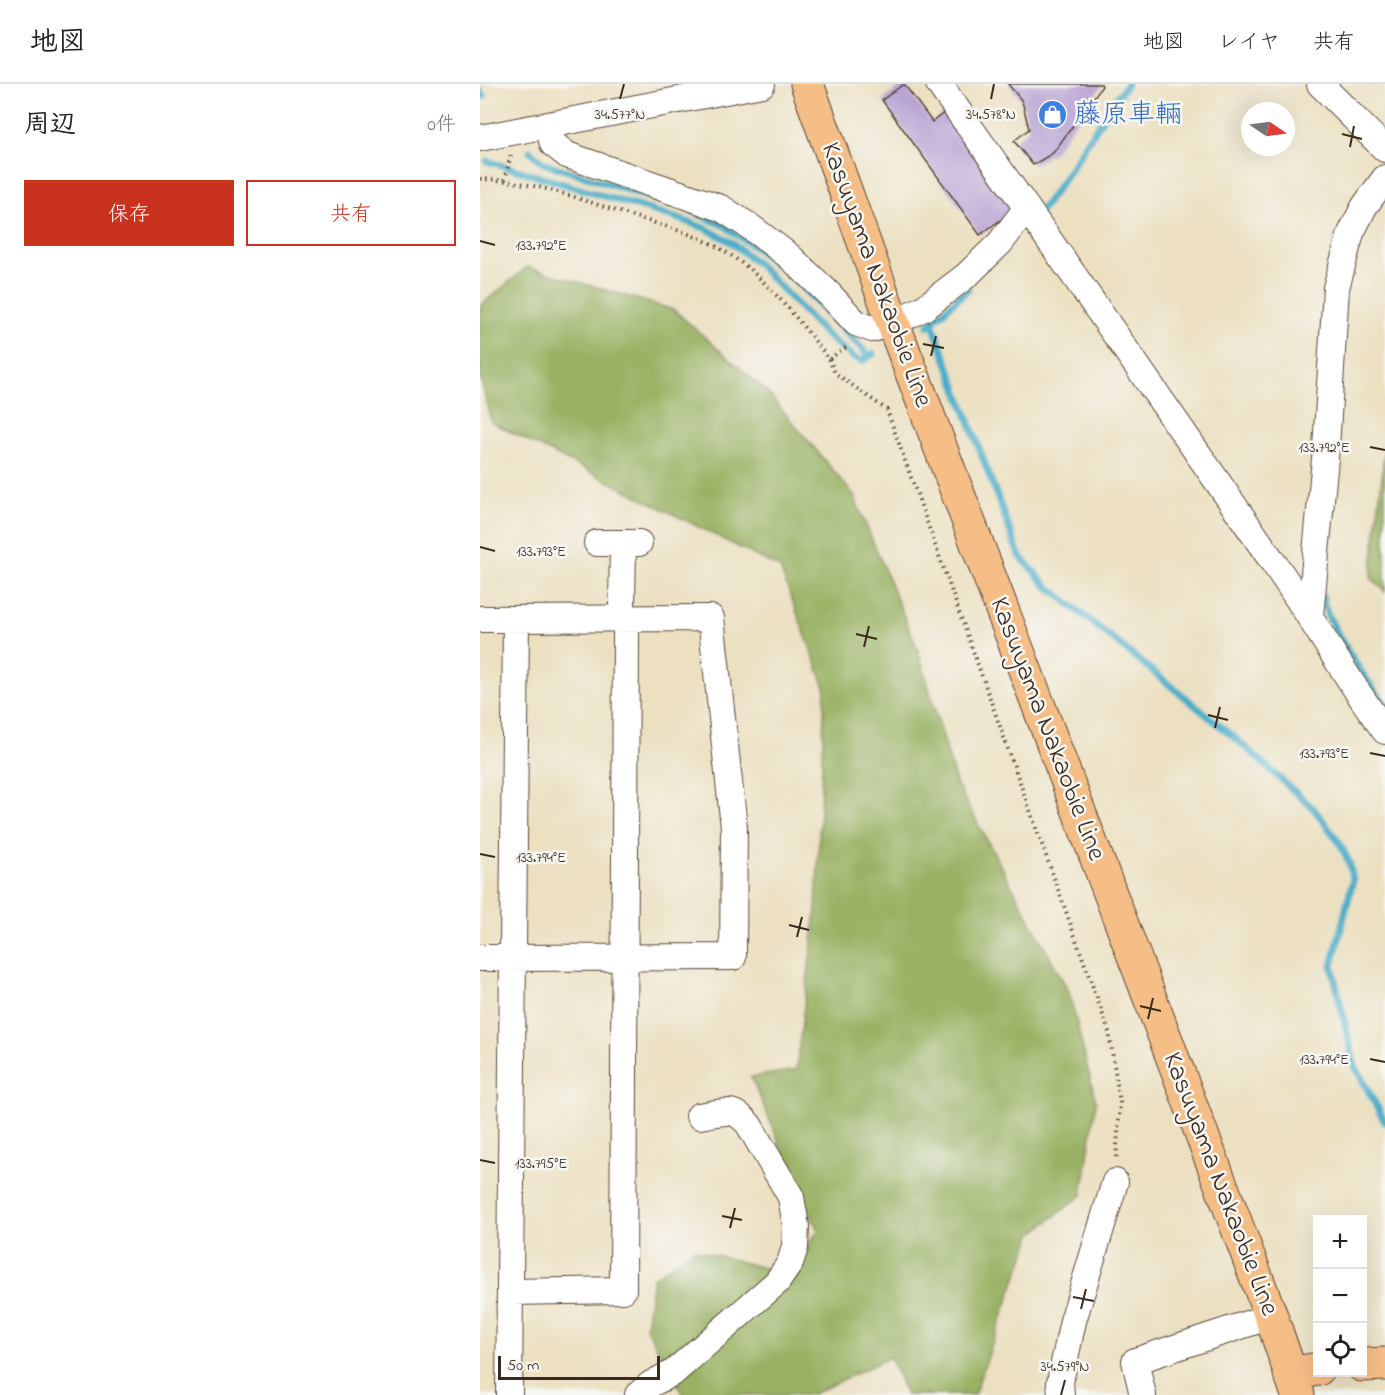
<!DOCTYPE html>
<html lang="ja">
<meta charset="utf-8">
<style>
:root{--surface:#fff;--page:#f6f6f6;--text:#222;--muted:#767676;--line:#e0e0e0;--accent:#c8321e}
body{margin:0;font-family:"Indie Flower","Klee One",sans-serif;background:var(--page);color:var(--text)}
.controls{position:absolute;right:18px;bottom:18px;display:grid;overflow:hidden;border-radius:0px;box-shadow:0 6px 24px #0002}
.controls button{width:54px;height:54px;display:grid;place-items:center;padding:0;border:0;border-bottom:2px solid var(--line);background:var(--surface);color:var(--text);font:30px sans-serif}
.compass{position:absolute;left:761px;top:18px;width:54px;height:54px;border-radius:50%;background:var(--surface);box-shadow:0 6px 24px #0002;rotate:103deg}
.scale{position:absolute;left:18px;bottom:15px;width:162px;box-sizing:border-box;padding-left:6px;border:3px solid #3b2a1e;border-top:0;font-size:16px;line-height:21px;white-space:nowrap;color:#3b2a1e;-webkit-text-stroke:4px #f6f6f2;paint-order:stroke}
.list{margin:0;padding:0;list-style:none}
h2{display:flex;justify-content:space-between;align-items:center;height:78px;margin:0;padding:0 24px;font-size:26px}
h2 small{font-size:20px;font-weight:400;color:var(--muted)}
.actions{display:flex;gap:12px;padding:18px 24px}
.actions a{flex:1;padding:14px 0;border:2px solid var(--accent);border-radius:0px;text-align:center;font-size:21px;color:var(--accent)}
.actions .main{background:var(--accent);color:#fff}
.icon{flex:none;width:33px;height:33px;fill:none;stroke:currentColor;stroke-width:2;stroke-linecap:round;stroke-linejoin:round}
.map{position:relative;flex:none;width:905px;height:1311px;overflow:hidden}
header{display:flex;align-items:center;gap:36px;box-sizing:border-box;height:84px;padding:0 30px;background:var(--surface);border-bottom:2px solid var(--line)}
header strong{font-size:28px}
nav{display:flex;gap:33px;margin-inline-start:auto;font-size:21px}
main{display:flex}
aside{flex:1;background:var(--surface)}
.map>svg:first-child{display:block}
.forest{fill:#98b162;stroke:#6a6e40;stroke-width:1.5}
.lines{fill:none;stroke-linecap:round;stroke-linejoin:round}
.stream{stroke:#4aadc9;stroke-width:7}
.building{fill:#baa4d4}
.minor-casing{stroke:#564536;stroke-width:28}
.major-casing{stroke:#564536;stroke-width:35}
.path{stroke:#564536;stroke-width:4;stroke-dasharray:1.5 4.5;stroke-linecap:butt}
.minor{stroke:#fff;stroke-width:26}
.major{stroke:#f6be87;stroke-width:33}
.ticks{fill:none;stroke:#3b2a1e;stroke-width:2}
.labels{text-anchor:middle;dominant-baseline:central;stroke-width:5;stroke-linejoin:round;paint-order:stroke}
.shop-label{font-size:27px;fill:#366cbe;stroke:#f6f6f2;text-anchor:start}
.street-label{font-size:27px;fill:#3b2a1e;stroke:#f6f6f2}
.ticks-label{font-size:15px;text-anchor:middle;fill:#3b2a1e;stroke:#f6f6f2;stroke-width:5;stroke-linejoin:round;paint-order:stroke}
</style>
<header>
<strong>地図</strong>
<nav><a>地図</a><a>レイヤ</a><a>共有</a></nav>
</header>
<main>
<aside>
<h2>周辺<small>0件</small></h2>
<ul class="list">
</ul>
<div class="actions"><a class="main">保存</a><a>共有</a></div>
</aside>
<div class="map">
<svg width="905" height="1311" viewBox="0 0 905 1311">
<rect width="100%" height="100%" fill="#f6f6f2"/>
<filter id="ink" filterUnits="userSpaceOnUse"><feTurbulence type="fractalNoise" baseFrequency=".0167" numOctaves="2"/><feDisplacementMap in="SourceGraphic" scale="12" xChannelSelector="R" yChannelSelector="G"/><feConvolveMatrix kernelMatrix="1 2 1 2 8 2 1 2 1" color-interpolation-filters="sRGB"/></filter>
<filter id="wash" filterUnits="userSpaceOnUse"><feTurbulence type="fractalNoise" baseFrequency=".008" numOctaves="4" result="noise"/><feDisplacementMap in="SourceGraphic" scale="24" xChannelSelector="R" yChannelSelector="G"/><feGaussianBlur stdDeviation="1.35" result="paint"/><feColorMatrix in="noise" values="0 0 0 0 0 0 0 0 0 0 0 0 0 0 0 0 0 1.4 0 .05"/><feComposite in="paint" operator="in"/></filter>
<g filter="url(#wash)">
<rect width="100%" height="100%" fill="#ece0c1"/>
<path class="forest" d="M47 183 194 226 286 307 373 410 438 566 476 699 589 908 616 1018 602 1111 552 1150 494 1311H426L410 1273 331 1311H203L166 1243 173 1194 214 1165 306 1190 338 1147 271 993 316 986 336 827 345 603 300 484 11 338 0 293V222Z
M905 363V508L891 494Z"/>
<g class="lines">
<path class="stream" d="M0 7 4 12
M50 67 63 79 187 119
M7 77 193 133 225 144 251 158 279 181 346 251 374 274 382 277 393 270
M212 127 245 142 303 184 389 272
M557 131C591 91 614 42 647 0
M452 238 488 205
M448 242 452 238 539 471 566 501 754 653 834 725 859 758 869 778 873 796 852 882 874 980 905 1038
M843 513C842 534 891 602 905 621"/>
</g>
<g id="blocks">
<path class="building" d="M424 0 452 38 465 28 535 125 500 151 402 16Z
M528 0H621L622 2 573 69 553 81 534 57 549 45 542 17Z"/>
</g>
</g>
<g filter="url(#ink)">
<use href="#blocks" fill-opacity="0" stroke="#564536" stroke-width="1.5"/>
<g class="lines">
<defs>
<path id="minor" d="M459 0C574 161 687 325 800 488 836 540 867 596 905 647
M840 0 905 65
M68 41 73 60 87 71 241 124 269 142 309 172 349 210 376 239 392 245 413 239 444 224 487 191 520 159 547 124
M0 54 282 0
M117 459H159
M830 532 846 364 856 204 871 149 884 123 905 94
M0 535 231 534 254 743 253 873 0 874
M30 1208 143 1206 146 548 142 523 143 459
M29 1311 36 535
M158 1311 171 1300 194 1288 297 1198 310 1179 315 1163 316 1142 311 1113 269 1041C253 1021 242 1029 219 1032
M581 1311 580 1298 593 1237 635 1098
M663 1311 655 1277 791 1232"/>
<path id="major" d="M327 0 413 239 791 1232 818 1311
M882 1281 905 1280
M810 1290 838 1285"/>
</defs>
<use href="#minor" class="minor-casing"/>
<use href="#major" class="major-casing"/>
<path class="path" d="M0 95C53 96 105 117 155 133 187 143 224 152 252 172 291 199 320 238 349 275L369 261
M25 96 31 70
M349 275 355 289 407 326 629 948 640 1019 636 1076"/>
<use href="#minor" class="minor"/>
<use href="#major" class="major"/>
</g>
</g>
<path class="ticks" d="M140 15 144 0M511 15 514 0M862 50 882 55M870 63 874 42M0 157 15 161M443 260 464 264M451 272 456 252M890 363 905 366M0 463 15 467M376 550 397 555M384 563 389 542M728 631 748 636M735 644 740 623M890 669 905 672M0 770 15 773M309 841 329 846M317 853 322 833M660 922 681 927M668 935 673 914M890 975 905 978M0 1076 15 1079M242 1132 262 1136M250 1144 255 1124M593 1213 614 1217M601 1225 606 1205M581 1311 585 1296"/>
<defs>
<symbol id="shop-disc" viewBox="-11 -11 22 22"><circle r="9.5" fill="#3f7fe0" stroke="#f6f6f2"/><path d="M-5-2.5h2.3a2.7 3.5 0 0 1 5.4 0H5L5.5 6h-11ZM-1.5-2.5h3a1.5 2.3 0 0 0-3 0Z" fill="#fff"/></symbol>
</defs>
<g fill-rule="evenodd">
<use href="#shop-disc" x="556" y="14" width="33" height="33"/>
</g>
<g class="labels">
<g class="shop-label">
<text x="594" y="31">藤原車輛</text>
</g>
<g class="street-label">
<text transform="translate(396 191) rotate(70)">Kasuyama Nakaobie Line</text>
<text transform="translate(567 645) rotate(69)">Kasuyama Nakaobie Line</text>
<text transform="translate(740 1100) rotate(69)">Kasuyama Nakaobie Line</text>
</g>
</g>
<g class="ticks-label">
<text x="140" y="35">34.577°N</text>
<text x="511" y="35">34.578°N</text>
<text x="61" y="166">133.792°E</text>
<text x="844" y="368">133.792°E</text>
<text x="61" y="472">133.793°E</text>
<text x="844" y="674">133.793°E</text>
<text x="61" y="778">133.794°E</text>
<text x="844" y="980">133.794°E</text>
<text x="61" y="1084">133.795°E</text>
<text x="585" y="1287">34.579°N</text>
</g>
</svg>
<div class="controls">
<button>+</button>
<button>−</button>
<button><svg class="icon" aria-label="locate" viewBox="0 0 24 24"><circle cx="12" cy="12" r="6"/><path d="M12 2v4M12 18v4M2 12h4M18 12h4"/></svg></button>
</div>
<svg class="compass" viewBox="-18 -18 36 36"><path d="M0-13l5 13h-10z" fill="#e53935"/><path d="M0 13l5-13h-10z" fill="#767676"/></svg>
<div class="scale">50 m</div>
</div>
</main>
